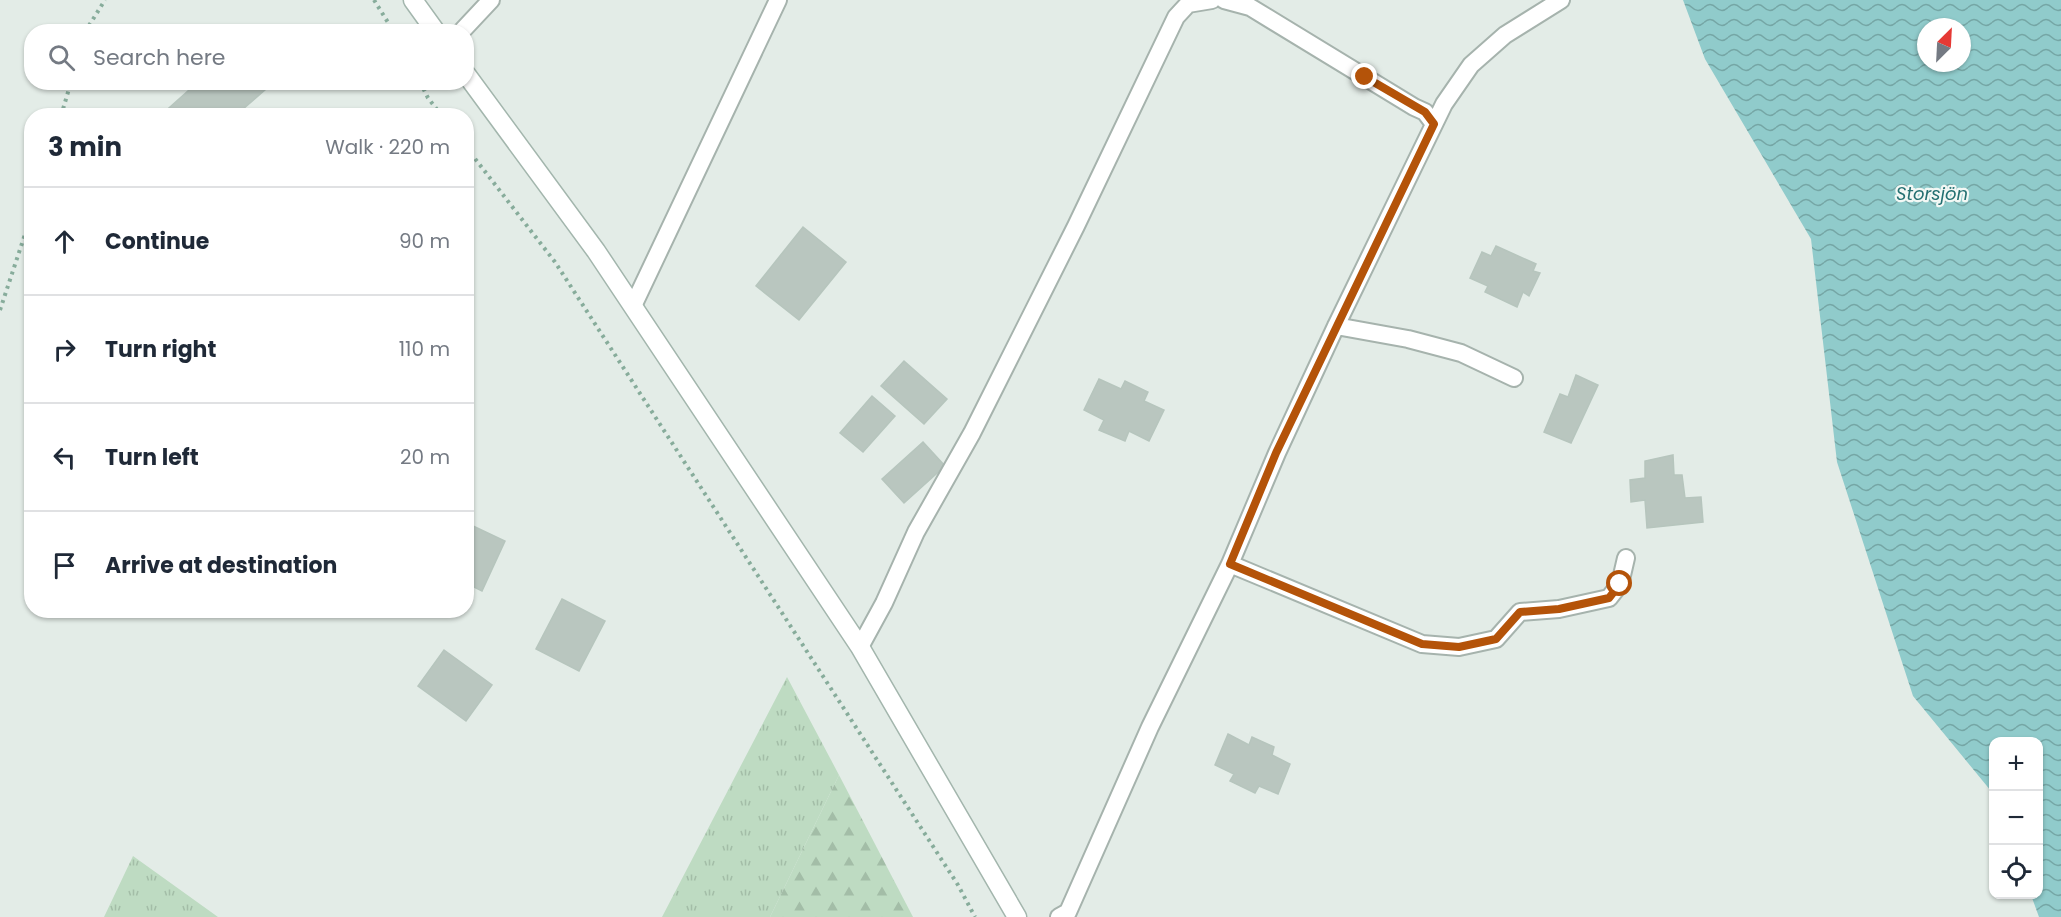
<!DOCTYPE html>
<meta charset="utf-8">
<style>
:root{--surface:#fff;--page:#f2f2f3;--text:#1f2937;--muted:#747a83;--line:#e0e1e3}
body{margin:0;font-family:Poppins,sans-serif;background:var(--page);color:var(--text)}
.controls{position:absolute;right:18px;bottom:18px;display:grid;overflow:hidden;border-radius:12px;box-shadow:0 2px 4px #0004}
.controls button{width:54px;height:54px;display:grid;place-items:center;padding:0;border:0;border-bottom:2px solid var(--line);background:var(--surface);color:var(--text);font:30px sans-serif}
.compass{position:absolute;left:1917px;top:18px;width:54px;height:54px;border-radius:50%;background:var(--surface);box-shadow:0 2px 4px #0004;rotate:24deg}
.stop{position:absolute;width:18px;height:18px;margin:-14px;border:4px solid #b45309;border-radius:50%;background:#fff}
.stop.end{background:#b45309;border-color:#fff;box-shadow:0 2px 6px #0008}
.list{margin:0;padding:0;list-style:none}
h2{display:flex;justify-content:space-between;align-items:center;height:78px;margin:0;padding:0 24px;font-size:26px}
h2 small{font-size:20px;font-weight:400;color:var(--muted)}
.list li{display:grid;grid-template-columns:39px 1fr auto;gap:18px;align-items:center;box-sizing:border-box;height:108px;padding:0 24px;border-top:2px solid var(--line)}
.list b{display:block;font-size:22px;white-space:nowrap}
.list em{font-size:20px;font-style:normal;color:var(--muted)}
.icon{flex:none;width:33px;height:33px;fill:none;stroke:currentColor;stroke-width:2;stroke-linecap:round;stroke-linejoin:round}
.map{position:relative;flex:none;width:2061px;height:917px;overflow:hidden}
.search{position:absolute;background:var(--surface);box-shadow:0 2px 4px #0004;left:24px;top:24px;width:450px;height:66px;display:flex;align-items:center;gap:15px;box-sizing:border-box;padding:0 21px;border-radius:24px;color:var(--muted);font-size:22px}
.panel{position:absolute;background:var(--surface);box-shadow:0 2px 4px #0004;left:24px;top:108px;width:450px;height:510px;border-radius:24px}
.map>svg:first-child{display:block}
.grass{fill:url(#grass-tufts)}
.forest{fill:url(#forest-firs)}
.water{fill:url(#water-waves);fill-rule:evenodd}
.building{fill:#b9c6bf;stroke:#b6c5bd;stroke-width:1.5}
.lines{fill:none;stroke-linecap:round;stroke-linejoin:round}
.service-casing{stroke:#a6b3ad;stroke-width:20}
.secondary-casing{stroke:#a3b6ad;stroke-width:21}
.path{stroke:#87ac9b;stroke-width:4;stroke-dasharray:3 4.5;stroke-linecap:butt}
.service{stroke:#fff;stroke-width:16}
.secondary{stroke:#fff;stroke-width:18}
.route{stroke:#b45309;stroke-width:8}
.labels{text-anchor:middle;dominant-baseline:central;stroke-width:4.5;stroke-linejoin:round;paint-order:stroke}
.water-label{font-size:18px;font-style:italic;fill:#247072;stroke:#f3f8f5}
</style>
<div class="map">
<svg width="2061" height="917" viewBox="0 0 2061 917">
<defs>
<pattern id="grass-tufts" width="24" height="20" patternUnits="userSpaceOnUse" patternTransform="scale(1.5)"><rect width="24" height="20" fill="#bedbc2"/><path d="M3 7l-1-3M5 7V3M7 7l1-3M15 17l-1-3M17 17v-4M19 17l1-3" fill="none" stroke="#a3bda7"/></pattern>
<pattern id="forest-firs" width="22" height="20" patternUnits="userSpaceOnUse" patternTransform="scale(1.5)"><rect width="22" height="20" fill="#bedbc2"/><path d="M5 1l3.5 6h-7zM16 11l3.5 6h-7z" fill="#a3bda7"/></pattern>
<pattern id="water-waves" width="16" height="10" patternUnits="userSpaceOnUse" patternTransform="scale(1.5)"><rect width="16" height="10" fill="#90cbcb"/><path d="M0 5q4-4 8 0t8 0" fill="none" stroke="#75a6a5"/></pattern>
</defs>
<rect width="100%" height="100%" fill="#e3ece7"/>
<path class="grass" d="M787 677 839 775 770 917H662Z
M133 856 218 917H104Z"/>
<path class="forest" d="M839 775 913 917H770Z"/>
<path class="water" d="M1683 0H2061V917H2039L2031 895 2038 894V742H1994L1993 798 1991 791 1913 696 1837 462 1811 239 1705 59ZM1926 27H1962V63H1926Z"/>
<path class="building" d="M198 82H274L235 116H160Z
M803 227 846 262 799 320 756 286Z
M1496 246 1536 264 1533 271 1540 273 1529 296 1523 292 1517 307 1485 292 1488 286 1470 278 1482 252 1491 256Z
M904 361 947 399 924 424 881 386Z
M1576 375 1598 385 1571 443 1544 432 1560 394 1568 397Z
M1099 379 1121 389 1125 381 1148 392 1144 401 1164 410 1149 441 1129 431 1125 441 1099 430 1104 420 1084 410Z
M872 396 895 416 863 452 840 433Z
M923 442 945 466 904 503 882 479Z
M1673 455 1674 475H1682L1685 498 1701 497 1703 522 1647 528 1645 500 1631 502 1630 480 1645 478V461Z
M473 526 505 541 482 591 466 583V541Z
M562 599 605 621 579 671 536 649Z
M444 650 492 685 466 721 418 686Z
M1228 734 1249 745 1252 737 1274 747 1272 755 1290 764 1278 794 1259 786 1255 793 1230 781 1234 774 1215 765Z"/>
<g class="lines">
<defs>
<path id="service" d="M1224 0 1250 7 1414 107 1425 112 1434 124
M461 32 491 0
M633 306 778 0
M1336 326 1408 339 1461 353 1514 378
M1230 564 1422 644 1459 647 1496 639 1520 612 1559 609 1609 598 1620 584 1626 558
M860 647 884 603 916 532 972 433 1076 226 1176 17 1188 4 1212 0
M1059 917 1068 912 1150 727 1230 564 1277 453 1336 326 1444 104 1471 65 1505 35 1561 0"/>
<path id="secondary" d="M413 0 436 32
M466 74 596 251 860 647 1017 917"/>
</defs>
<use href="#service" class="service-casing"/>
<use href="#secondary" class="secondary-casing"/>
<path class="path" d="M374 0 394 32
M85 32 105 0
M420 82 428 98 442 116
M61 116 71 82
M466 147 555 262 958 885 975 917
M0 310 32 213"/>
<use href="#service" class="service"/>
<use href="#secondary" class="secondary"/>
</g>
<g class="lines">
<path class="route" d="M1365 77 1425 112 1434 124 1276 453 1230 564 1422 644 1459 647 1496 639 1520 612 1559 609 1609 598 1620 584"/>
</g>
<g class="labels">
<g class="water-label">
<text x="1932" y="193">Storsjön</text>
</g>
</g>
</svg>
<div class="controls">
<button>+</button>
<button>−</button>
<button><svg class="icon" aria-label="locate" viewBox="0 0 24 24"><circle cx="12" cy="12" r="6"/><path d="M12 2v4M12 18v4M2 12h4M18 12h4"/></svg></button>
</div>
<svg class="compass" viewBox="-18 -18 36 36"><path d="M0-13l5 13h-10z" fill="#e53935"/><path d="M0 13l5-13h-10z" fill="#747a83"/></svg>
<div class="stop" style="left:1620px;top:584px"></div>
<div class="stop end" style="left:1365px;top:77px"></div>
<div class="search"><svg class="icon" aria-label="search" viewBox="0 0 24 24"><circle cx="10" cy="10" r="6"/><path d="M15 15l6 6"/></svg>Search here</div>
<section class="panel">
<h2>3 min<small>Walk · 220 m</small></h2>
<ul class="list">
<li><svg class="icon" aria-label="ahead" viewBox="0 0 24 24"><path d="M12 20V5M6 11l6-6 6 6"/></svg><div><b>Continue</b></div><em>90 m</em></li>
<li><svg class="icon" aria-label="right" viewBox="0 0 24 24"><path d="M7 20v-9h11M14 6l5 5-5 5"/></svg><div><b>Turn right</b></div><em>110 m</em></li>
<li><svg class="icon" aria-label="left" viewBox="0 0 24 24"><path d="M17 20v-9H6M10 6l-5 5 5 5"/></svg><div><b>Turn left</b></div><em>20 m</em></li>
<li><svg class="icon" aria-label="arrive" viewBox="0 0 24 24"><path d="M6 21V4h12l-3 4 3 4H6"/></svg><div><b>Arrive at destination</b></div></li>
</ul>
</section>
</div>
